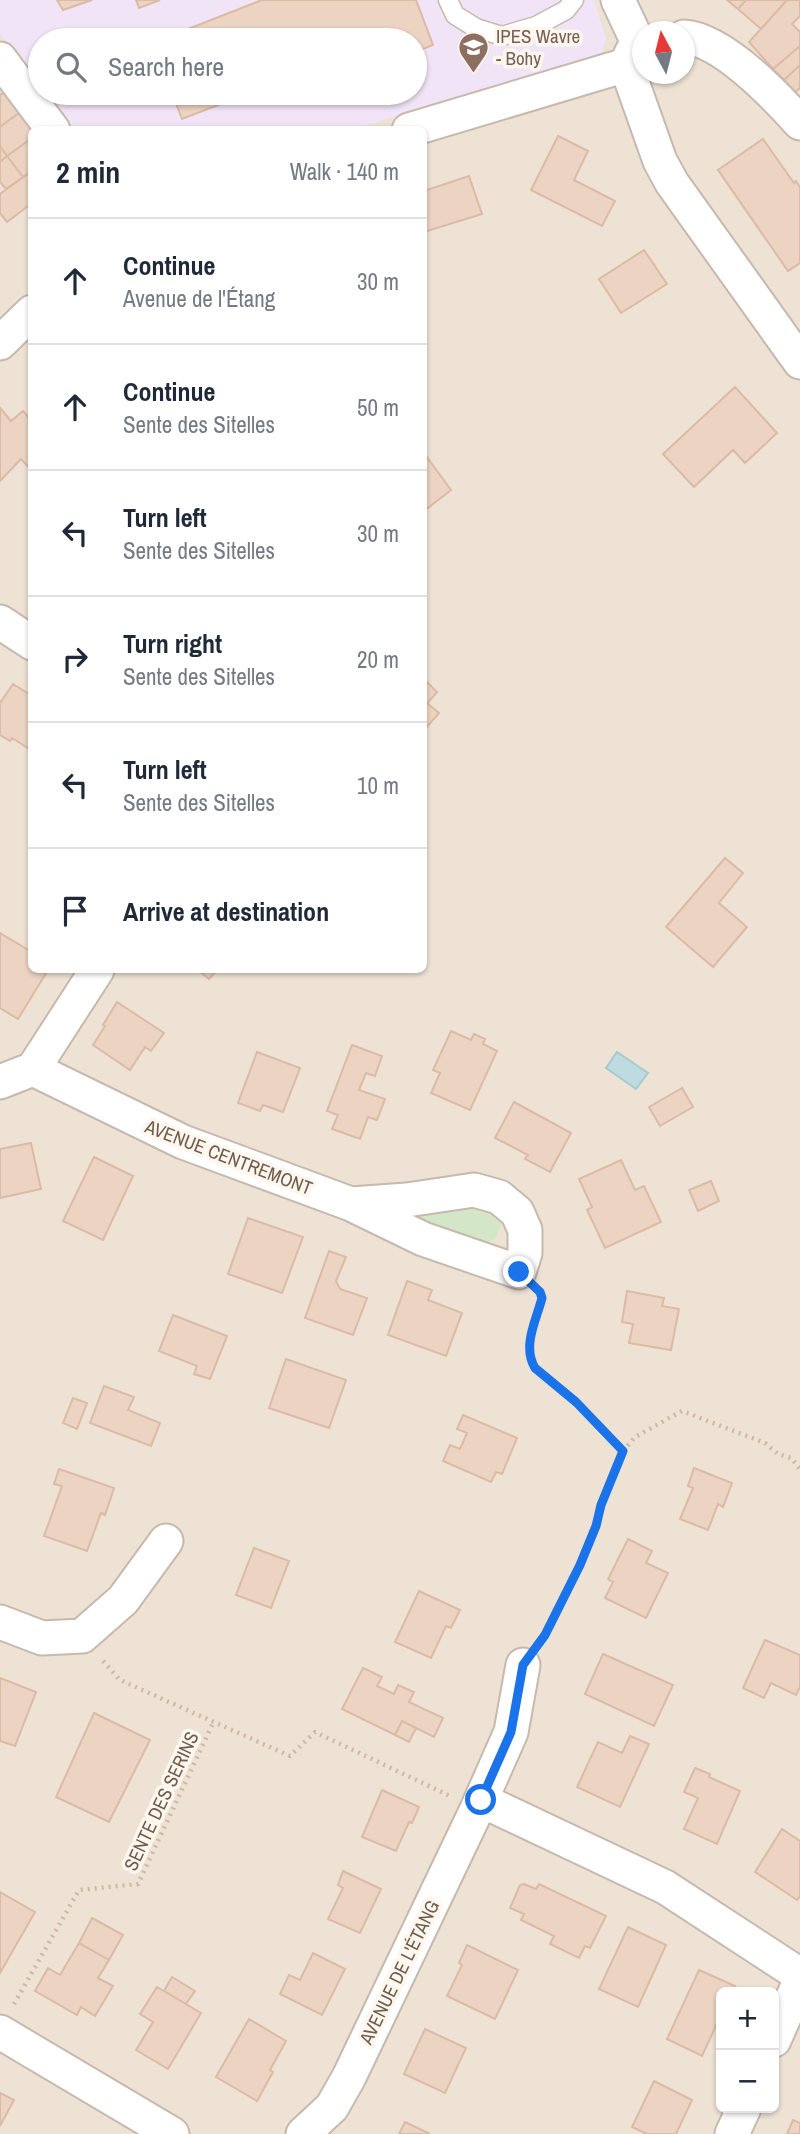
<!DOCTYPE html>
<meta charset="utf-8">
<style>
:root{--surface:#fff;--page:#f2f2f3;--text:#1f2937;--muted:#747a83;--line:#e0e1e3}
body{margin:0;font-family:"Archivo Narrow",sans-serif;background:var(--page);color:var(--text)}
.controls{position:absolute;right:21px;bottom:21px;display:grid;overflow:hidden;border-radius:10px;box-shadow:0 2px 5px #0004}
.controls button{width:63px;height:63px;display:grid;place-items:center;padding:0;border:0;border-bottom:2px solid var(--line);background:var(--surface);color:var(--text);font:35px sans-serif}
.compass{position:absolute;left:632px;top:21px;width:63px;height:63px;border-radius:50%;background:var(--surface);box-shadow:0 2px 5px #0004;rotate:353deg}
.stop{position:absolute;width:21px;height:21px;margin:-16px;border:5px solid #1a73e8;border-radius:50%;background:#fff}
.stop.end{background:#1a73e8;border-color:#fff;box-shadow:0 2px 7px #0008}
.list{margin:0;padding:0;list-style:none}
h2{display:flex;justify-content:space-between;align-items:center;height:91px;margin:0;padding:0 28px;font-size:30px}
h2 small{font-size:23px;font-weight:400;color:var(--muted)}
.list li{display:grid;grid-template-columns:46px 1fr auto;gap:21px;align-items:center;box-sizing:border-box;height:126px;padding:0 28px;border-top:2px solid var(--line)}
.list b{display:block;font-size:26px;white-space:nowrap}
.list p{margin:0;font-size:23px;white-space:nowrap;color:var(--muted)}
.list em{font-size:23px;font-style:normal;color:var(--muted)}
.icon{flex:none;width:38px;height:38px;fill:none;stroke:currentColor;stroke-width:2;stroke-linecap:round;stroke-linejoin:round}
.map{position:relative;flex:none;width:800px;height:2134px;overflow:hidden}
.search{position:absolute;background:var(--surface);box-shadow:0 2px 5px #0004;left:28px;top:28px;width:399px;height:77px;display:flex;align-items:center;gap:18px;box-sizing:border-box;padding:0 24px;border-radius:38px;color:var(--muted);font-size:26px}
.panel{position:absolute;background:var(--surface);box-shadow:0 2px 5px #0004;left:28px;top:126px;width:399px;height:847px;border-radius:10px}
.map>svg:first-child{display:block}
.residential{fill:#ede2d4;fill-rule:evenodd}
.education{fill:#f0e4f6}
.green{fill:#d3e6c7}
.water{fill:#bedbe1;stroke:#a5cad1;stroke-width:2}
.building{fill:#ecd3c2;stroke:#dcbba5;stroke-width:2}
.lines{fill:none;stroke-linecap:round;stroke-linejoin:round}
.service-casing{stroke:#c7b9ad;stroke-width:21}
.minor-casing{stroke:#c7b9ad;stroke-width:37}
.path{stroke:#d1b7a5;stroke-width:4.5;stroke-dasharray:2 5;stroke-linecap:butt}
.service{stroke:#fff;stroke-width:18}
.minor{stroke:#fff;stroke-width:33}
.route{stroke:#1a73e8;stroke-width:9}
.labels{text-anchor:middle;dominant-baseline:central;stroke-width:7;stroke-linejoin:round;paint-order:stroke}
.education-label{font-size:19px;fill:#785e54;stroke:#fdf7ed;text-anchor:start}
.street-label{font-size:19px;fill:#705b4f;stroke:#fdf7ed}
</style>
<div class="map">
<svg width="800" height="2134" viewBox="0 0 800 2134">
<rect width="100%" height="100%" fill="#faf3e7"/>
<path class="residential" d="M0 0H800V2134H0ZM642 32H684V74H642ZM40 40H415V93H40ZM32 130H424V970H32ZM721 1992H774V2108H721Z"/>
<path class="education" d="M0 0H594L606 38 600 61H576L354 129 71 130 44 93H415V40H40V88L0 34Z"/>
<path class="green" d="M472 1199 498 1213 502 1222 495 1239 482 1244 402 1220 405 1208Z"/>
<path class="water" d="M617 1052 648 1073 636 1089 606 1068Z"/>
<path class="building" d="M57 0H92L63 10Z
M136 0H160L139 8Z
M262 0H416L433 45 415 52V40H160Z
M727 0H746L738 9Z
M746 0H787L761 29 738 9Z
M787 0H800V16L792 24 800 32V46L773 69 749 42Z
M800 46V65L784 80 773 69Z
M800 65V88L795 92 784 80Z
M8 90 23 110 0 127V95Z
M172 93H249L182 119Z
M23 110 38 130H32V138L7 156 0 146V127Z
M558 136 588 151 574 180 615 201 602 226 531 190Z
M32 138V171L23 177 7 156Z
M763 139 794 183 796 181 800 187V263L788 271 718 170Z
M0 146 7 156 0 162Z
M7 156 23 177 6 189 0 182V162Z
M32 171V203L7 222 0 213V194Z
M469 176 482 214 424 232V191Z
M644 250 667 284 621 313 599 279Z
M735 387 777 433 745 463 733 450 694 487 663 454Z
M0 408 11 421 23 411 32 421V471L21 459 0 481Z
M424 453 451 490 424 511Z
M424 679 437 692 424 707Z
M13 684 32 696 31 750 12 738 10 741 0 735V703Z
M427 703 439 713 424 730V707Z
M725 858 743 873 719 903 747 927 713 967 666 927Z
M0 933 32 952V970H48L18 1019 0 1008Z
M198 970H217L209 979Z
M117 1002 164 1033 151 1051 145 1047 130 1070 93 1045 105 1026 103 1025Z
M451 1031 471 1040 474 1034 485 1039 483 1044 497 1051 470 1110 431 1093 440 1073 433 1070Z
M352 1045 382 1056 375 1076 366 1073 359 1090 385 1099 377 1120 368 1117 360 1139 332 1129 338 1115 327 1111Z
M257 1052 300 1068 283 1112 263 1105 260 1111 238 1103Z
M682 1088 693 1107 660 1126 649 1107Z
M514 1102 571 1133 550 1172 525 1159 528 1155 495 1138Z
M31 1143 41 1189 0 1198V1149Z
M94 1157 133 1176 103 1240 63 1221Z
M621 1160 635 1190 644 1186 661 1222 605 1248 587 1210 592 1207 579 1179Z
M711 1181 719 1201 698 1211 689 1190Z
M248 1218 303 1237 282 1293 228 1274Z
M329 1251 346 1257 336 1281 340 1289 367 1298 353 1335 305 1318Z
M407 1281 432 1290 428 1300 462 1313 446 1356 388 1335Z
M627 1291 664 1298 662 1306 679 1309 671 1350 629 1343 633 1324 622 1322Z
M173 1315 227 1336 210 1379 194 1374 197 1366 159 1351Z
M286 1359 346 1380 329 1428 269 1408Z
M104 1386 134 1397 128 1410 160 1423 151 1446 90 1423Z
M73 1398 87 1403 77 1429 63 1423Z
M463 1415 517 1438 502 1474 496 1472 491 1482 443 1461 450 1445 460 1449 467 1433 457 1429Z
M694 1468 732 1483 723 1507 718 1504 708 1530 680 1519 693 1488 688 1486Z
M59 1469 114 1488 105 1515 101 1513 87 1551 44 1536 62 1486 54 1484Z
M628 1539 652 1551 646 1563 668 1573 646 1618 605 1598 613 1582 608 1579Z
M254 1548 289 1561 271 1608 236 1595Z
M419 1591 460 1610 451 1628 446 1626 431 1658 395 1642Z
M765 1640 800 1655V1687L796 1695 771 1683 764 1698 743 1688Z
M603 1654 673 1685 654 1726 585 1694Z
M363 1668 382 1677 377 1686 394 1694 398 1685 414 1692 409 1702 443 1718 434 1737 402 1721 395 1735 342 1709Z
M0 1678 36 1692 15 1746 0 1741Z
M94 1713 150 1740 109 1822 56 1797Z
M402 1721 416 1728 409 1742 395 1735Z
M630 1736 649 1744 620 1807 577 1787 598 1742 622 1753Z
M695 1768 710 1774 709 1777 740 1791 717 1844 684 1829 698 1798 684 1792Z
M382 1790 419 1807 412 1823 409 1822 396 1851 362 1837Z
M782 1829 800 1841V1896L797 1900 755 1872Z
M343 1871 381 1889 360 1933 328 1919 343 1888 338 1885Z
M524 1884 536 1889 539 1884 606 1916 590 1948 585 1946 579 1958 550 1944 554 1936 521 1920 524 1914 510 1908 520 1885Z
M0 1892 35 1912 0 1973Z
M92 1918 123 1935 109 1960 79 1943Z
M628 1927 666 1945 638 2007 599 1989Z
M79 1943 109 1960 98 1978 113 1986 95 2016 81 2007 77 2015 35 1991 48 1968 60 1975Z
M467 1945 518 1970 495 2019 447 1996 462 1965 459 1963Z
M313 1953 345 1969 322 2015 280 1994 289 1975 300 1980Z
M699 1970 735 1986 732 1992H721V2015L702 2056 667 2039Z
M172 1977 195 1991 186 2004 164 1991Z
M157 1987 201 2013 168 2069 136 2050 153 2022 140 2014Z
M249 2019 286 2041 270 2070 273 2072 257 2101 216 2077Z
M425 2029 466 2048 445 2093 404 2074Z
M654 2081 692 2100 676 2134H647L632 2127Z
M0 2093 14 2100 0 2126Z
M793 2120 800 2123V2134H787Z
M405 2122 430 2134H399Z"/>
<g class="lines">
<defs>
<path id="service" d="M448 0 455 15 476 28 502 36 536 26 566 10 574 0"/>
<path id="minor" d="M618 0 640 47
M684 37C722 39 775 95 800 123
M642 47 632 52 626 65 660 161 672 183 800 362
M0 59 53 130
M409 130 626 65
M0 343 32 312
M0 622 32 643
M33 1069 183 1142 351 1204 423 1239 519 1272 525 1253V1230L517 1212 499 1197 474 1190 407 1200 351 1204
M0 1082 33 1069 97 970
M0 1622 42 1638 82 1636 123 1600 166 1541
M481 1800 665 1887 800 1975
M0 2032 172 2134
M774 2040 800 1981
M303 2134 332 2107 349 2077 477 1809 511 1732 523 1665
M732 2134 744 2108"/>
</defs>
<use href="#service" class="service-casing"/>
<use href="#minor" class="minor-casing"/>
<path class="path" d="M623 1451 635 1437 682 1411 765 1443 778 1454 791 1458 800 1469
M540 1642 580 1565 596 1526 601 1505 623 1451 576 1402 546 1379 531 1362 529 1342 543 1298 541 1294
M103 1661 120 1680 290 1756 315 1732 450 1796
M14 2004 79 1890 138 1884 213 1723"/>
<use href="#service" class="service"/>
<use href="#minor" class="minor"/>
</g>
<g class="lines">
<path class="route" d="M481 1800 511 1732 523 1665 545 1635 580 1565 596 1526 601 1505 623 1451 576 1402 535 1368C522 1346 536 1321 542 1298L540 1292 519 1272"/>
</g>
<defs>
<symbol id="school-pin" viewBox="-11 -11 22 30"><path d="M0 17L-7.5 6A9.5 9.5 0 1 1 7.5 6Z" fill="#8d6e63" stroke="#fdf7ed"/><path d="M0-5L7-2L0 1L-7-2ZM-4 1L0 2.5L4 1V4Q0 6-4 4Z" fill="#fff"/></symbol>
</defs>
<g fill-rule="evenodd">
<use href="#school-pin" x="456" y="30" width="35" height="47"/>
</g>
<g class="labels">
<g class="education-label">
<text x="496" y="36">IPES Wavre<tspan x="496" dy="22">- Bohy</tspan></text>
</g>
<g class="street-label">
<text transform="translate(229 1157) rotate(21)">AVENUE CENTREMONT</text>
<text transform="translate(161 1801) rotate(-65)">SENTE DES SERINS</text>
<text transform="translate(399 1972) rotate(-64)">AVENUE DE L'ÉTANG</text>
</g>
</g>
</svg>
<div class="controls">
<button>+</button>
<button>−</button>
</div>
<svg class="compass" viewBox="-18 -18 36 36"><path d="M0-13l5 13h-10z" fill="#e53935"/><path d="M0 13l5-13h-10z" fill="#747a83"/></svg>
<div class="stop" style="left:481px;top:1800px"></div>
<div class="stop end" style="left:519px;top:1272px"></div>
<div class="search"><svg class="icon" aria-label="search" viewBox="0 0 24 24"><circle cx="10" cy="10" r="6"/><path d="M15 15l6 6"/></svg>Search here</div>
<section class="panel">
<h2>2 min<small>Walk · 140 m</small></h2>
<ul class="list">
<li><svg class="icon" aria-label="ahead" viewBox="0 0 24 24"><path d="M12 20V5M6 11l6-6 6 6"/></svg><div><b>Continue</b><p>Avenue de l'Étang</p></div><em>30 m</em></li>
<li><svg class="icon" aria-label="ahead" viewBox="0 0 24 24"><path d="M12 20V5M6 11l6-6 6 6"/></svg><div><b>Continue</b><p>Sente des Sitelles</p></div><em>50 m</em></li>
<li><svg class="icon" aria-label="left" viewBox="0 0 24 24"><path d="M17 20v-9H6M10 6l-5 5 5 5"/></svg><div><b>Turn left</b><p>Sente des Sitelles</p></div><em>30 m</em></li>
<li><svg class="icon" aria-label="right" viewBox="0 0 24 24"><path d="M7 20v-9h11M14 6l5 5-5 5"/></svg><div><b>Turn right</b><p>Sente des Sitelles</p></div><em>20 m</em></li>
<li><svg class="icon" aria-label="left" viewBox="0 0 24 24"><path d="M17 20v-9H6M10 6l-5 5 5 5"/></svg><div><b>Turn left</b><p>Sente des Sitelles</p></div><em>10 m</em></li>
<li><svg class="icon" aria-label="arrive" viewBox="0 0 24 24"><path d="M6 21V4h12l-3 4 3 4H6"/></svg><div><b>Arrive at destination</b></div></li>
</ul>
</section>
</div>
